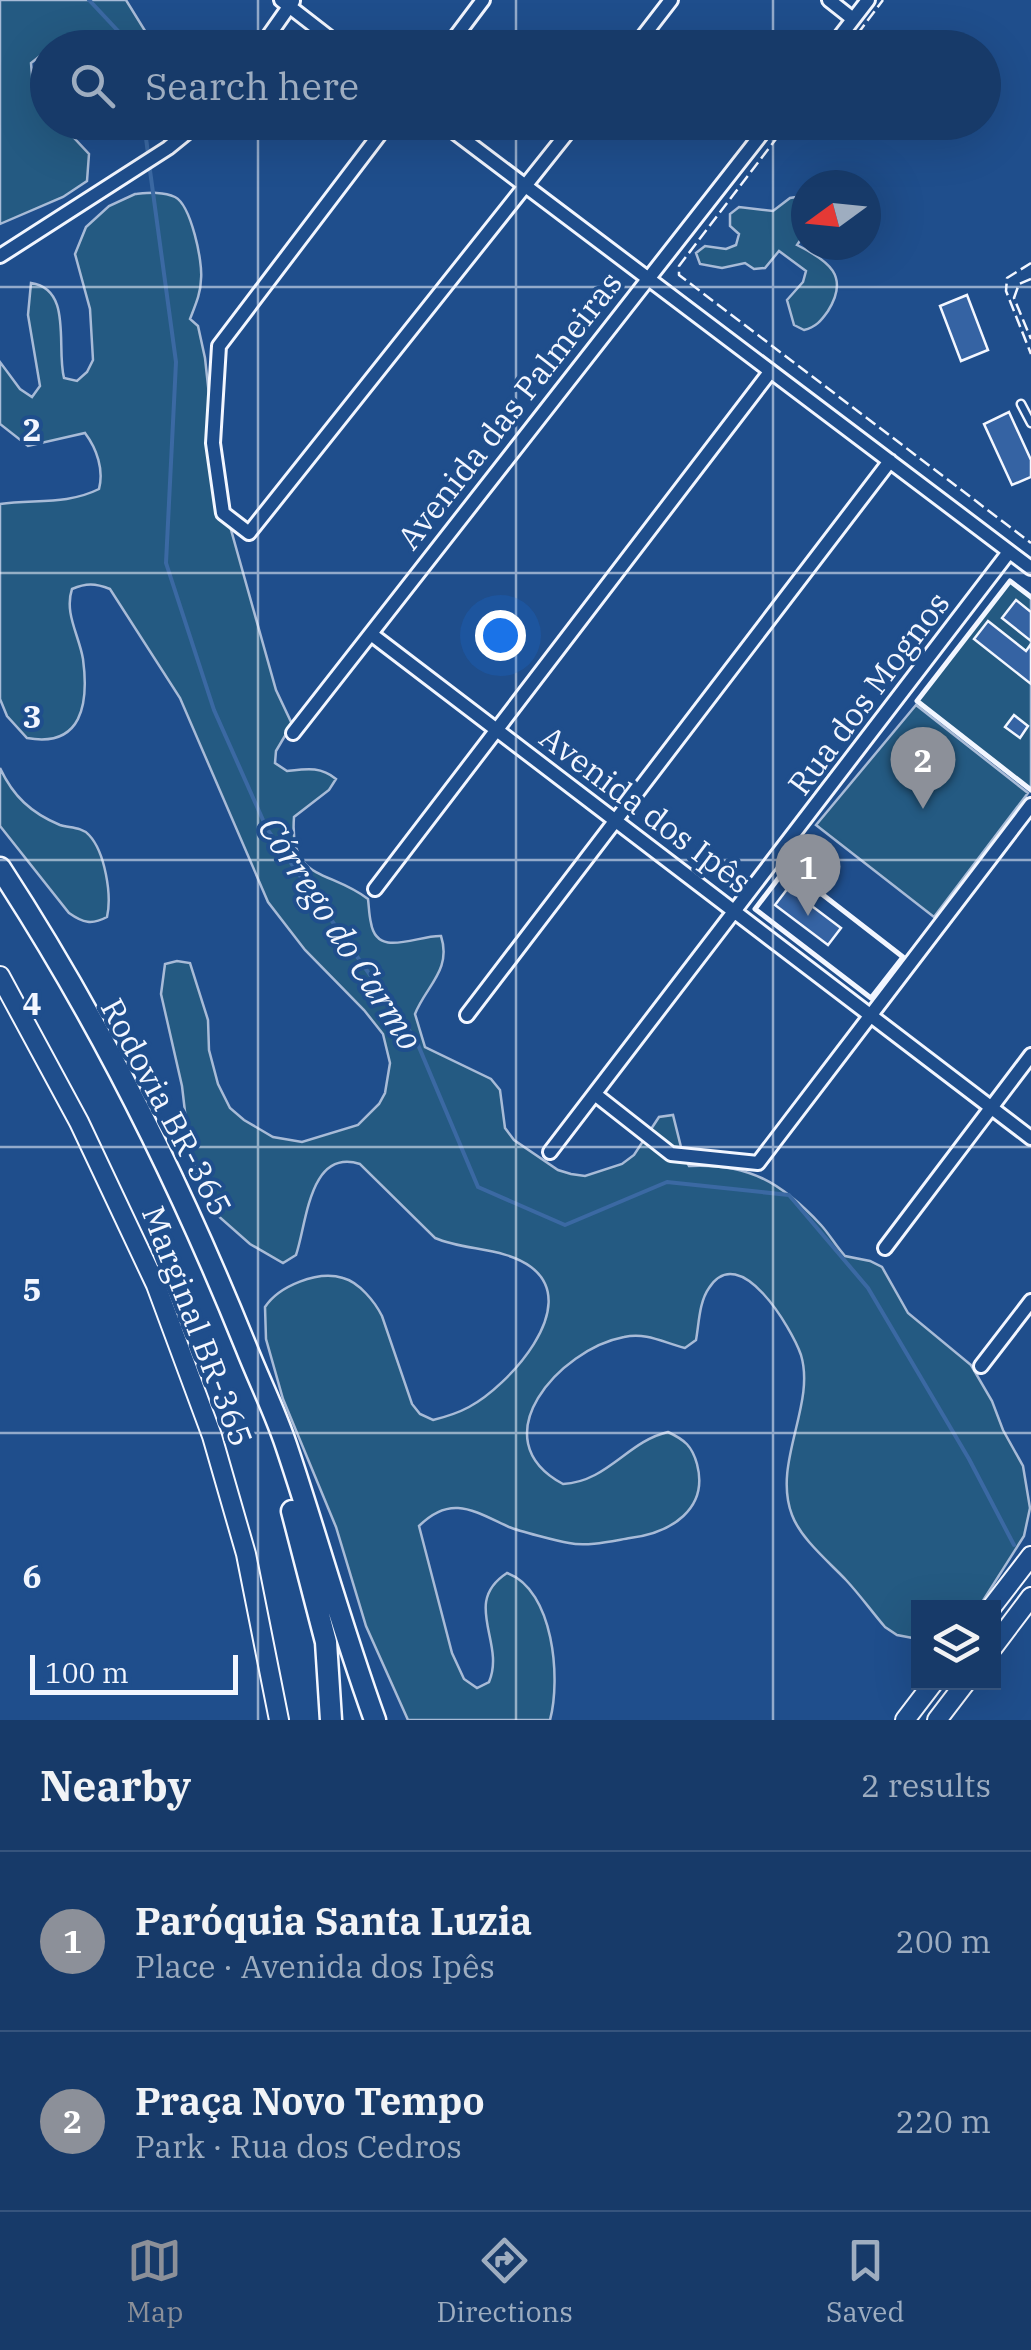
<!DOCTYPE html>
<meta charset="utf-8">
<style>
:root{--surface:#173a69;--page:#244571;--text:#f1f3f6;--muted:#9eadc0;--line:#36547d;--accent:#8c9099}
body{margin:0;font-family:"IBM Plex Serif",serif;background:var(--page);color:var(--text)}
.controls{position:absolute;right:30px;bottom:30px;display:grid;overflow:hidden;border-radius:0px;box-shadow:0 10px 40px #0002}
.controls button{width:90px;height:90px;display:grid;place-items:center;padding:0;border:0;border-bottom:2px solid var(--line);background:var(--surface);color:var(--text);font:50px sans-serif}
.compass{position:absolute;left:791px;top:170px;width:90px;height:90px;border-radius:50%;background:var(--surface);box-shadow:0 10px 40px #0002;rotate:255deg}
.scale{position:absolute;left:30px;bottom:25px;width:208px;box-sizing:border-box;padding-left:10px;border:5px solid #f2f6ff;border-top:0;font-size:28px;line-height:35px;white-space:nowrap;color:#f2f6ff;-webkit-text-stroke:8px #1f4e8c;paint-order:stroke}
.you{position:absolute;left:500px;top:635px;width:35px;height:35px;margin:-25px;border:8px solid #fff;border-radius:50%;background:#1a73e8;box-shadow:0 0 0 15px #1a73e833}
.badge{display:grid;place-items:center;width:65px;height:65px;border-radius:50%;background:var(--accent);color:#fff;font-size:32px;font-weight:700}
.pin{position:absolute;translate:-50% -82px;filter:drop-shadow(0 2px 5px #0008)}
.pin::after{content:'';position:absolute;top:52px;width:35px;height:30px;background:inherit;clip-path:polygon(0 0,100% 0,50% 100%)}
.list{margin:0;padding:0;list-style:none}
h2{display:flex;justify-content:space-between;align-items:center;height:130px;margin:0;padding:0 40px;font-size:42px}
h2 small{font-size:32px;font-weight:400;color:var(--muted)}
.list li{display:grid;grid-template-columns:65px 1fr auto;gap:30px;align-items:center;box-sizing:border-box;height:180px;padding:0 40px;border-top:2px solid var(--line)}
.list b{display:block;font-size:38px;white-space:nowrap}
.list p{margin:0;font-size:32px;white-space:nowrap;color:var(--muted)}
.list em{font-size:32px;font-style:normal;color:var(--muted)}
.icon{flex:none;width:55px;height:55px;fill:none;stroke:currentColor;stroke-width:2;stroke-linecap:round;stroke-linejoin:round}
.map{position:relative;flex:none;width:1031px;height:1720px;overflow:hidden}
.search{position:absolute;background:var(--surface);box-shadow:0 10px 40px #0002;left:30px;right:30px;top:30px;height:110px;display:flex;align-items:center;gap:25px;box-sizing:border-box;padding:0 35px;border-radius:55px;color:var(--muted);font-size:38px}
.sheet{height:490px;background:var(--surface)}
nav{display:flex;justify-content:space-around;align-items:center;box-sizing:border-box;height:140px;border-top:2px solid var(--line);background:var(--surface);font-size:28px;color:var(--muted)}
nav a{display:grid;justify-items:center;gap:5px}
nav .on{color:var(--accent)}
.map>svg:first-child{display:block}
.green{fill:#245a82;stroke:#a8bbd7;stroke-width:2.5}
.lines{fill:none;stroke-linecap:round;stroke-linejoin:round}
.stream{stroke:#3b69a3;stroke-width:4}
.building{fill:#3563a3;stroke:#f2f6ff;stroke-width:2.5}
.lane-casing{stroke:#f2f6ff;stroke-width:11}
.street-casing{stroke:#f2f6ff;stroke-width:18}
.secondary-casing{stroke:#f2f6ff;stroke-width:22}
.primary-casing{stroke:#f2f6ff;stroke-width:25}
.lane{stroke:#1f4e8c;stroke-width:6}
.street{stroke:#1f4e8c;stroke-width:12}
.secondary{stroke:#1f4e8c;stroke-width:18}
.primary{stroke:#1f4e8c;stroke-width:20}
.fence{stroke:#f2f6ff;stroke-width:2.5;stroke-dasharray:12 5;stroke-linecap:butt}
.wall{stroke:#f2f6ff;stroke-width:5}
.grid{fill:none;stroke:#f2f6ff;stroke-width:2.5;stroke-opacity:0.55}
.labels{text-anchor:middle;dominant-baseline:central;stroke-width:8;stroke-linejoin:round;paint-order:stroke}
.street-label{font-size:32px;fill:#f2f6ff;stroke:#1f4e8c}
.water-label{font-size:35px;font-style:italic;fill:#f2f6ff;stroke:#1f4e8c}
.grid-label{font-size:32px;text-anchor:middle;font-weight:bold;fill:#f2f6ff;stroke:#1f4e8c;stroke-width:8;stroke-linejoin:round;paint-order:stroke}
</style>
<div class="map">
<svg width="1031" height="1720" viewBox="0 0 1031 1720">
<rect width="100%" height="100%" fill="#1f4e8c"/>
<path class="green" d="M0 0H126L155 47 54 45 31 63 33 88 47 108 48 122 60 123 89 154 87 181 63 197 0 224Z
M135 194C147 193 163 191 175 197 191 205 203 262 201 279 201 293 195 306 190 319L198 326 205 358 219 487 276 690 292 724 276 751 275 763 287 771C306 769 320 766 336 779L329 790 294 817C289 882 329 869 368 899 369 907 369 915 371 923 377 959 417 935 441 936 452 970 426 986 415 1014L425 1047 491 1079 500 1090 505 1128 514 1140 558 1170 571 1174 585 1176 622 1164 634 1155 659 1117 673 1115 683 1155 689 1166C748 1163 781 1182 821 1225 830 1235 836 1246 845 1256L870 1261 882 1267 908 1313 971 1365 992 1401 1003 1430 1023 1466 1030 1508 1024 1536 979 1607 918 1608V1639L897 1635 885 1627C872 1612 860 1595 846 1580 828 1561 801 1539 792 1515 772 1463 816 1405 801 1355 792 1329 740 1240 709 1288 699 1302 699 1324 696 1340L685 1348C664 1343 647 1332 624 1337 560 1349 479 1439 563 1484 607 1482 628 1441 668 1432 685 1440 692 1446 697 1464 709 1509 671 1533 630 1538 612 1541 587 1547 569 1543 557 1541 519 1531 509 1527 474 1511 451 1494 419 1526L452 1653 464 1679 477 1688 489 1682C506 1642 461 1603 507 1573 554 1590 561 1679 550 1720H408L366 1626 336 1527 283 1399 266 1339 265 1307C279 1286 318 1270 343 1278 359 1282 375 1302 382 1316L412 1404 420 1414 433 1420C445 1417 458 1413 469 1407 507 1387 583 1306 531 1267 504 1247 465 1251 435 1238L360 1164C309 1148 307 1223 296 1255L283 1263 250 1244 216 1214 201 1190 189 1146 182 1086 161 994 165 964 177 961 190 963 208 1020 209 1050 218 1084 230 1108 244 1120 273 1137 302 1142 358 1125 379 1104 385 1093 390 1063 383 1034 364 1010 305 950 268 902 180 698 110 589C95 583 86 583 72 589 64 613 79 635 83 659 89 704 82 748 27 738L7 716 0 699V504C34 499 67 505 99 489 104 470 97 449 85 433L28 446 0 424V362L20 389 32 397 40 386 28 315 31 283C73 289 56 347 64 378L77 381 87 372 93 360 90 309 75 254 86 227 109 206Z
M802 196 806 200V232L797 245C829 261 850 276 828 311 821 321 816 327 804 330L794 325 787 300 803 282 806 271 779 251 765 268 754 269 745 263 722 268 700 264 696 253 705 246 726 249 736 245 739 234 730 226V214L739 207 773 211 790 198Z
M1010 581 1031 597V790L917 701Z
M916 705 1028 793 934 917 816 825Z
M0 768C13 796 31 813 60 825 69 828 82 827 89 835 105 852 112 895 107 917 92 925 83 923 69 913L0 826Z"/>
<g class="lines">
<path class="stream" d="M89 0 134 48
M144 122 148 154
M149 163 176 362 166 563 214 710 267 829 416 1040 478 1187 565 1225 667 1182 789 1195 868 1288 969 1459 1014 1545"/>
</g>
<path class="building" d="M967 295 988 350 961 361 940 306Z
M1009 412 1031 460V477L1012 485 984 424Z
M1016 600 1031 612V641L1002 618Z
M988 621 1026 651 1031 644V684L974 639Z
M1014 715 1028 726 1020 738 1005 727Z
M788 888 841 928 828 945 775 905Z"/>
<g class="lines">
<defs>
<path id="lane" d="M1021 404 1031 423"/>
<path id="street" d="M281 0 343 48
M829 0 853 19
M260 48 293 1
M447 48 483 0
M634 48 671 0
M831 48 868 0
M389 122 219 346 213 443 223 513 249 533 576 122
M441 122 1031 568
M0 256 168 148 200 122
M371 634 1031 1138
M293 733 771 122
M375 889 770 372
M467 1015 890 461
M596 1095 671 1154 758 1163 1031 805
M550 1152 1009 552
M885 1248 1031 1055
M981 1366 1031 1301"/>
<path id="secondary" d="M0 976 79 1122 156 1285 212 1436 246 1554 279 1720
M991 1608 1031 1556
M994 1646 1031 1597
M905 1720 934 1682
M937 1720 966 1682"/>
<path id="primary" d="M0 868C98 1018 179 1181 246 1347 259 1380 275 1412 286 1445 317 1537 342 1629 375 1720
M292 1511 326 1642 331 1720"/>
</defs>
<use href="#lane" class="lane-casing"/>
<use href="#street" class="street-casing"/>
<use href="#secondary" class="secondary-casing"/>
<use href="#primary" class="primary-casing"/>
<use href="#lane" class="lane"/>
<use href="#street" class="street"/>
<use href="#secondary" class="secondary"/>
<use href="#primary" class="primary"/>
<path class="fence" d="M847 48 883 0
M789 122 679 266V275L1031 543
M1031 263 1007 278 1006 291 1031 354
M1031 279 1019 284 1014 298 1031 339"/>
<path class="wall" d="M1031 597 1010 581 917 701 1031 790
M787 867 903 957 871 998 755 909Z"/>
</g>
<path class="grid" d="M258 0V48M516 0V48M773 0V48M258 122V1720M516 122V1720M773 122V1720M0 287H1031M0 573H1031M0 860H1031M0 1147H1031M0 1433H1031"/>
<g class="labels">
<g class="street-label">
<text transform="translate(509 410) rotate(-52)">Avenida das Palmeiras</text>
<text transform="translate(868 693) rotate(-53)">Rua dos Mognos</text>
<text transform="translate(646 809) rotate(37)">Avenida dos Ipês</text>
<text transform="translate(167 1107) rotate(62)">Rodovia BR-365</text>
<text transform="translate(198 1326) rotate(69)">Marginal BR-365</text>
</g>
<g class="water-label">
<text transform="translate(341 933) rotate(57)">Córrego do Carmo</text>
</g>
</g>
<g class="grid-label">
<text x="32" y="441">2</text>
<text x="32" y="728">3</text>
<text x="32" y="1015">4</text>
<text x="32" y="1301">5</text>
<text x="32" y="1588">6</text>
</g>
</svg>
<div class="controls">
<button><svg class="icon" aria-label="layers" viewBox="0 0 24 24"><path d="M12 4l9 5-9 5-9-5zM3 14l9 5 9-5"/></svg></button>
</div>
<svg class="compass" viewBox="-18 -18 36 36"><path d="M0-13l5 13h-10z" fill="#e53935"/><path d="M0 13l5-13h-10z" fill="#9eadc0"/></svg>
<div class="scale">100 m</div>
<div class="you"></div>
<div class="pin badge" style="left:808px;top:916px">1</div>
<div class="pin badge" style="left:923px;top:809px">2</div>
<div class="search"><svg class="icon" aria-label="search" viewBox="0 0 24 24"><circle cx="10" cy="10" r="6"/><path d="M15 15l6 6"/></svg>Search here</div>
</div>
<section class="sheet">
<h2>Nearby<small>2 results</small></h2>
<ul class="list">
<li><span class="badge">1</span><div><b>Paróquia Santa Luzia</b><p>Place · Avenida dos Ipês</p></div><em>200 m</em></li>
<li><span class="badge">2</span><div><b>Praça Novo Tempo</b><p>Park · Rua dos Cedros</p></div><em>220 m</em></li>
</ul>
</section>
<nav>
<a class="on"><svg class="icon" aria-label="map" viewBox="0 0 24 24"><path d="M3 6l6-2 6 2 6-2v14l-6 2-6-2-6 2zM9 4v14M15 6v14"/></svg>Map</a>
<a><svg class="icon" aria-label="directions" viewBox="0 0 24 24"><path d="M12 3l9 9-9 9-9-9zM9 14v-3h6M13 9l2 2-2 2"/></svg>Directions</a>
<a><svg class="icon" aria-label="saved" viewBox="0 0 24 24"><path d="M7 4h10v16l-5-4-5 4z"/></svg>Saved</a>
</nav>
